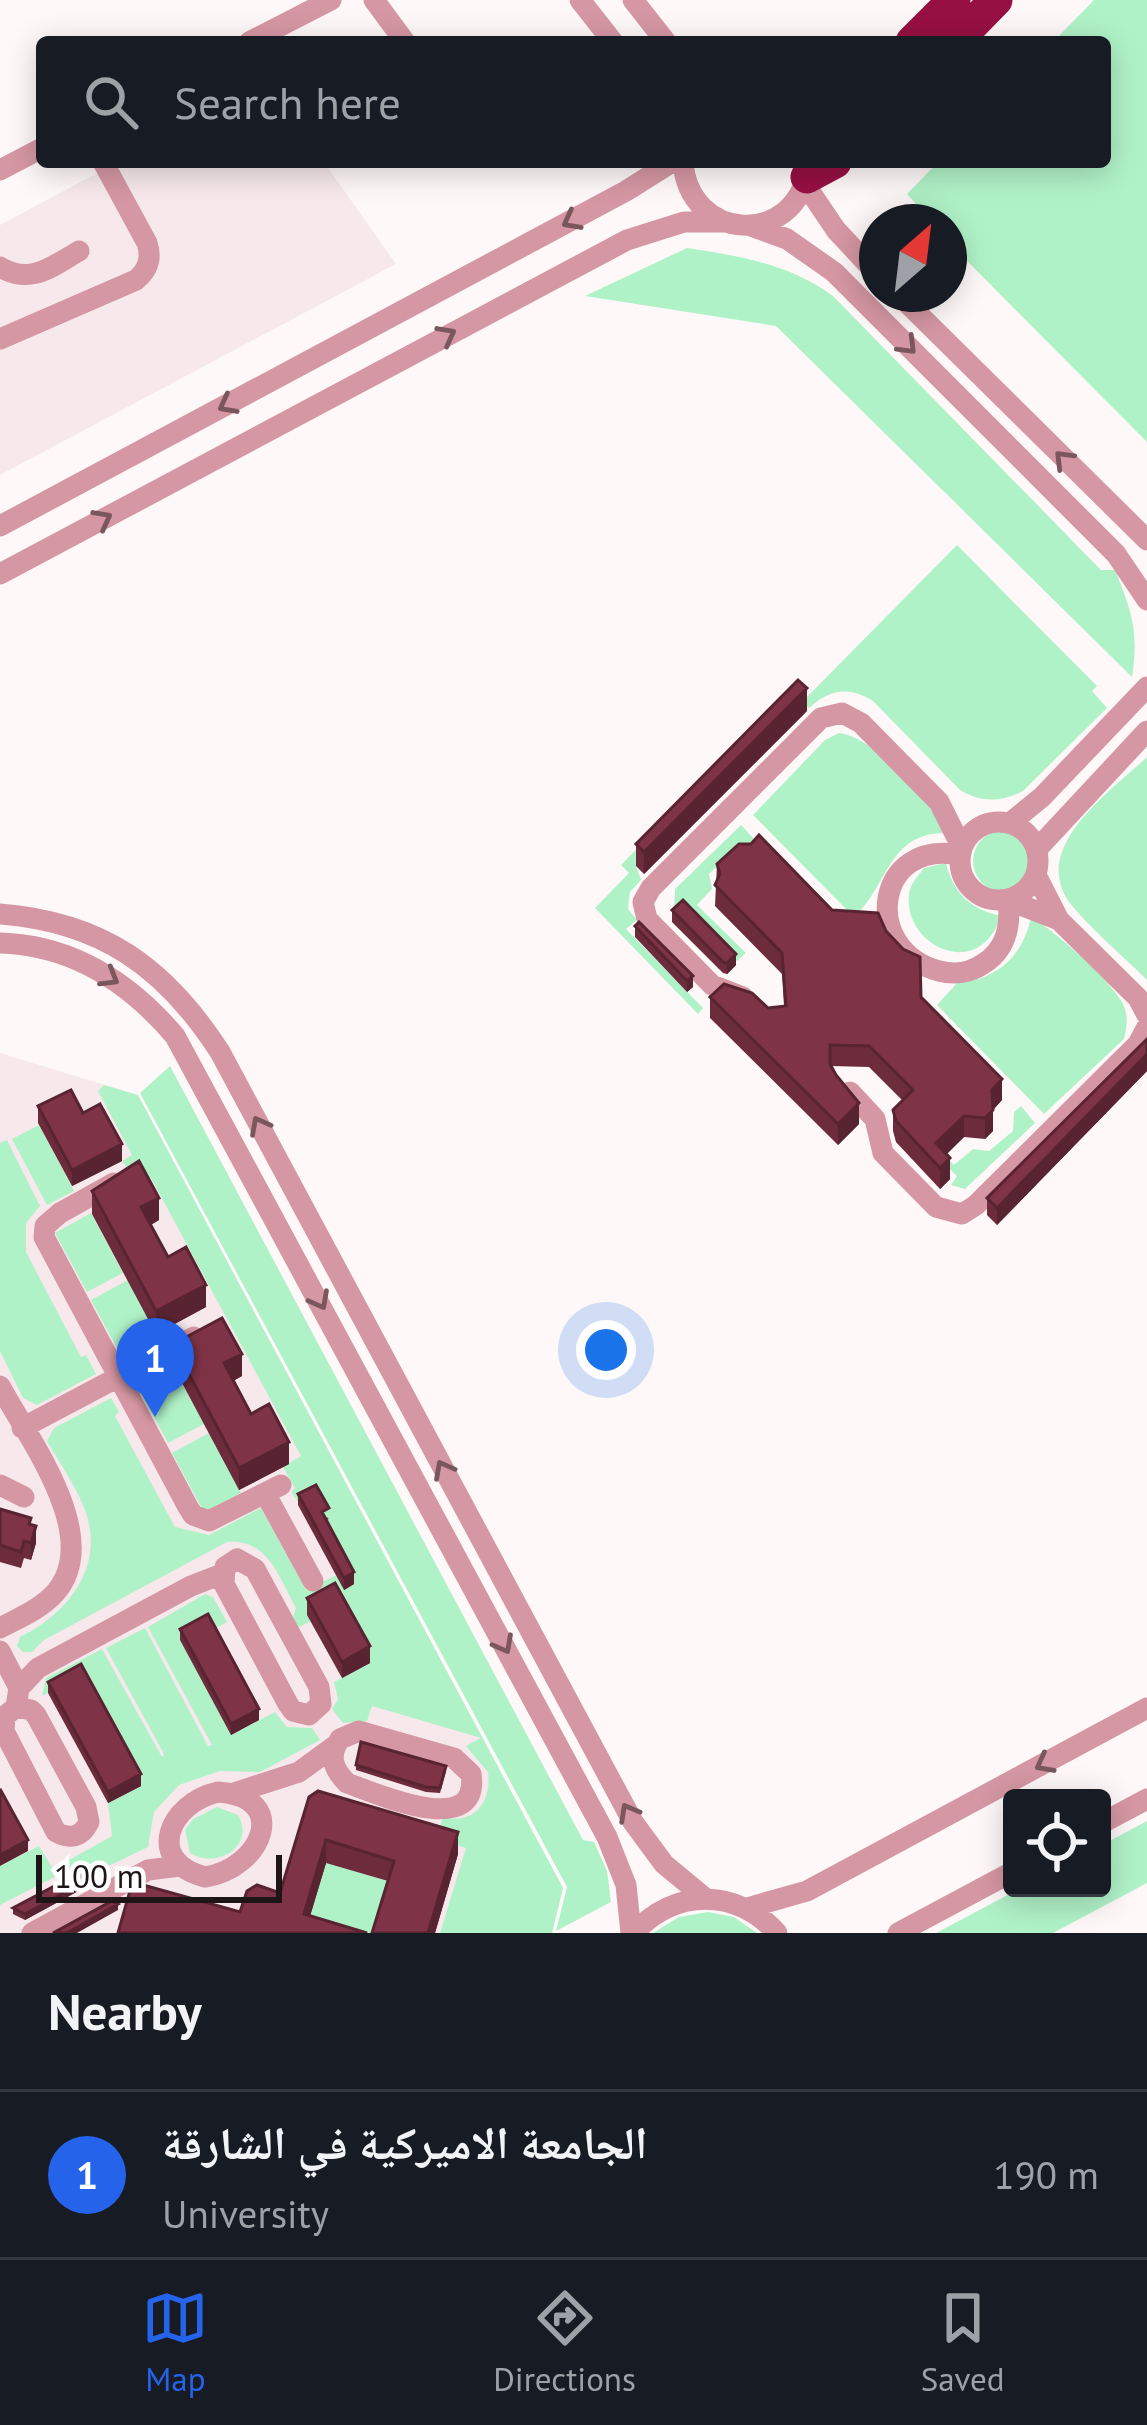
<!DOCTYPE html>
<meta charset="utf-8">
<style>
:root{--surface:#171b24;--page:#242831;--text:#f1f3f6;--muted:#9ea1a6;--line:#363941;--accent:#2563eb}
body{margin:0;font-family:"PT Sans","Noto Naskh Arabic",sans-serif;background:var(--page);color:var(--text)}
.controls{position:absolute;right:36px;bottom:36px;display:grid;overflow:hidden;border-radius:12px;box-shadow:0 6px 30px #0003}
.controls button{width:108px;height:108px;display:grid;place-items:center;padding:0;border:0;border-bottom:3px solid var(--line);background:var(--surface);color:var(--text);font:60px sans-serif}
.compass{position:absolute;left:859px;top:204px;width:108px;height:108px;border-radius:50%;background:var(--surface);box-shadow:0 6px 30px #0003;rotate:28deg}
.scale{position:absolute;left:36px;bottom:30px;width:246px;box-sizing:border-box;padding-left:12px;border:6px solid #1e1517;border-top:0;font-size:33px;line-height:42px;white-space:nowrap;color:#1e1517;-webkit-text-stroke:9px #fff;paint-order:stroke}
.you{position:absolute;left:606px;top:1350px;width:42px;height:42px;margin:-30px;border:9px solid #fff;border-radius:50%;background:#1a73e8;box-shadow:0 0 0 18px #1a73e833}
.badge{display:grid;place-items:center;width:78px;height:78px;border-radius:50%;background:var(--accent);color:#fff;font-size:39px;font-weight:700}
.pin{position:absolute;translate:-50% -99px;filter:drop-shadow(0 3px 6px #0008)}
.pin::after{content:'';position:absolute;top:63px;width:42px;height:36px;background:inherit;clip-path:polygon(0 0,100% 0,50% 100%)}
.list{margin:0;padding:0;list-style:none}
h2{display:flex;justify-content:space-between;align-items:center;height:156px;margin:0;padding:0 48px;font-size:51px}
h2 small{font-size:39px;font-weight:400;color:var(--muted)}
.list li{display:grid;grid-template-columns:78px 1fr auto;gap:36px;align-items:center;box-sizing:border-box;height:168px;padding:0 48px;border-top:3px solid var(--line)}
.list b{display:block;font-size:45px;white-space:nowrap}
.list p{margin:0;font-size:39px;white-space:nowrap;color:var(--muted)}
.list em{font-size:39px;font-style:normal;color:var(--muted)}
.icon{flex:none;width:66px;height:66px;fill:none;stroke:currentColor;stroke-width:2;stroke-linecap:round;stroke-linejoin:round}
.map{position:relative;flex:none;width:1147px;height:1933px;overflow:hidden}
.search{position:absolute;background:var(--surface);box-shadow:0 6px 30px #0003;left:36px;right:36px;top:36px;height:132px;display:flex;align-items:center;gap:30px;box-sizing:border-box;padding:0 42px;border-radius:12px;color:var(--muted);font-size:45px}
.sheet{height:324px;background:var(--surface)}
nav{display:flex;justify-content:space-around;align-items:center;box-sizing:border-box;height:168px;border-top:3px solid var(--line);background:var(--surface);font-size:33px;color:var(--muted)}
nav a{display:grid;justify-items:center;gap:6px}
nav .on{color:var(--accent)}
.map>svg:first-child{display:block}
.built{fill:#f7e9eb}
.green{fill:#b0f2c8}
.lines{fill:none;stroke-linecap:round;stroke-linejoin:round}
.minor{stroke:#d597a3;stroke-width:21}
.highway{stroke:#971043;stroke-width:33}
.wall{fill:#6d2c3c}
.shaded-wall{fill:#592431}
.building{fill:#7f3346;stroke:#592431;stroke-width:3}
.oneway{stroke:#7a565d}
</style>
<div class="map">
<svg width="1147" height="1933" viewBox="0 0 1147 1933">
<rect width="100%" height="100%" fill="#fef8f9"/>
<path class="built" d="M118 162H324L396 264 0 475V225Z
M0 1053 138 1095 563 1888 552 1933H0Z"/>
<path class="green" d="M1094 0H1147V442L969 263 949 241V222H932L907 194 938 162H1105V42H1053Z
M687 248C740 256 789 264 833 296L1101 570H1115C1132 611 1139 633 1132 677L776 326 585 296Z
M957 545 1097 686 1092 691 1107 708 1023 791C1002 802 981 803 960 790L873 701C849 686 830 689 809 708L802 702Z
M796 687 636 866 641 880 630 892 628 909 637 920 626 929 703 1008 698 1014 595 908 629 873 621 865Z
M839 733C875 737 932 801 944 833 887 834 888 887 854 917L753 815 825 740Z
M1147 757V980C1123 956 1095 933 1073 907 1025 850 1110 792 1147 757Z
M741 825 755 840 750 848 737 847 709 874 712 889 697 905 746 953 737 961 683 905 674 912 675 889Z
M973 861a31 31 0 1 1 62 0a31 31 0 1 1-62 0Z
M946 863C954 894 970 909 1001 916 979 983 902 946 909 893 911 883 918 876 924 868Z
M1031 917C1054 930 1109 979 1122 1002 1129 1014 1127 1027 1124 1039L1044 1114 937 1005 957 983C997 980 1023 956 1031 917Z
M170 1066 583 1840 594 1842 607 1871 611 1902 556 1931 567 1887 140 1093Z
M104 1085 138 1095 563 1888 552 1933H440L466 1848 436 1839 443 1817C474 1825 492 1802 488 1772L466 1746 481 1738 372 1706 367 1721 343 1723 332 1709 338 1699 334 1682 369 1664 311 1621 297 1628 292 1619 296 1608C279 1578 268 1538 227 1542L44 1640 32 1652H23L17 1646 20 1637C66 1614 103 1570 87 1516 79 1490 60 1464 47 1441L54 1428 111 1398 119 1412 115 1416 175 1527 209 1535 261 1508 306 1590 347 1570 291 1492 295 1488 283 1467 301 1456 151 1178 137 1184 122 1161 132 1155 98 1091Z
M1021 1106 1035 1123 965 1189 951 1185 957 1176 894 1116 900 1111 954 1165 973 1149 989 1151 1013 1131 1014 1112Z
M39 1125 74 1191 47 1205 12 1139Z
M7 1140 40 1206 26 1223V1252L81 1357 86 1355 96 1374 37 1405 23 1398 0 1351V1143Z
M91 1213 123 1273 87 1292 55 1233Z
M128 1280 161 1342 124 1361 91 1300Z
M172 1365 204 1424 168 1443 136 1384Z
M209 1433 241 1493 204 1512 172 1453Z
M205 1594 213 1597 227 1622 211 1631 231 1735 275 1712 287 1727 312 1728 320 1740 260 1772 220 1771 179 1785 154 1812 148 1847 92 1874 70 1869 0 1905V1866L39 1846 53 1869 112 1836 108 1803 140 1786 80 1676 42 1696 46 1678 102 1649 162 1757 164 1754 106 1648 145 1628 208 1746 212 1745 148 1627Z
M217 1807 238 1815C256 1846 217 1870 190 1853L185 1830 193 1819Z
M1147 1821V1883L1053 1933H936L1021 1888H1102V1845Z
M315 1859 394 1883 379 1933H294Z
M708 1912 734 1917 757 1933H653L679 1917Z"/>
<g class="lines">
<path class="minor" d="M374 0 405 42
M580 0 613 42
M633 0 666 42
M249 42 331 0
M683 162C689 242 795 248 808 169
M0 170 42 148
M805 184 836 230 877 274
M751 226 787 239 834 272 1116 554 1147 600
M0 267C31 285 51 267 79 251
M898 294 1147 540
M0 339 136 280C148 270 152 258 147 243L103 162
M0 526 626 191 672 162
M0 574 627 240 684 222H725
M960 861a39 39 0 1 1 78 0a39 39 0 1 1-78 0Z
M1010 823 1042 797 1147 687
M1038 848 1147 731
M960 855C875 838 860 950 939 971 954 975 970 973 983 964 1007 949 1011 925 1008 900L1059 920
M1036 875 1059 920 1138 998 1147 1015
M0 914C102 922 165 967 220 1052L633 1822 664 1864 705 1898
M0 943C72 945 130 983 175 1036L607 1837 626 1885 631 1933
M743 997 712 985 647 919 643 902 651 888 821 718 842 713 861 723 939 802 962 848
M850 1092 875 1119 883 1153 936 1207 962 1214 976 1205 1138 1044 1147 1027
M114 1183 60 1213 45 1226 44 1237 188 1507 193 1515 209 1521 281 1485
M0 1386C29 1440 103 1536 56 1592 41 1609 19 1618 0 1628
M22 1428 194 1337
M0 1485 24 1497
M265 1493 313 1581
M237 1559 255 1569 319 1687 321 1704 309 1715 293 1711 288 1704 224 1584 225 1567Z
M0 1651 19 1688
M16 1707 31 1710 36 1715 86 1807 89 1822C82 1837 70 1840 56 1832L4 1731 5 1716Z
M16 1707 19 1688 38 1668 191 1586 222 1574
M359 1731 454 1758 471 1774C481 1840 377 1794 347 1783 333 1769 328 1756 340 1739Z
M218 1792C291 1797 263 1868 205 1877 144 1861 169 1803 218 1792Z
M234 1793 299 1772 336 1745
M1102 1823 1147 1799
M747 1908 807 1891 1147 1708
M32 1933 148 1870 180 1866
M634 1933C674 1888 737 1888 777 1933
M898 1933 1012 1872"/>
<path class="highway" d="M912 42 954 0
M955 42 996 0
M807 177 835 162"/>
</g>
<path class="wall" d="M807 711 644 874 636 866V844Z
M717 864 832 910 921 997 1002 1100 993 1110V1131L985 1139 964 1137 946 1154 950 1179 940 1189 896 1142 893 1131V1110L902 1100 869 1067 831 1066 859 1124 838 1145 710 1018V997L768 1008 784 1006 782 974 715 906Z
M672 910 736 965 727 974 723 973 672 922Z
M635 926 693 987 687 992 635 937Z
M1147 1039V1071L997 1225 987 1215V1198Z
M38 1106 83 1113 122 1161 72 1186 38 1123Z
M92 1191 159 1220 151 1225 168 1257 206 1307 156 1334 92 1214Z
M173 1344 242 1376 233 1381 251 1414 289 1464 239 1490 173 1366Z
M298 1494 329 1519 326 1520 354 1584 344 1590 298 1505Z
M0 1509 31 1525 36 1543 31 1560 24 1558 21 1568 0 1562Z
M307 1598 370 1663 342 1678 307 1615Z
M180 1629 259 1720 231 1735 180 1640Z
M48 1682 141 1786 108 1803 48 1693Z
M356 1765 446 1771 440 1793 426 1792 356 1770Z
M309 1797 458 1854 435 1933H372L388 1881 326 1863 310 1916 367 1933H118L240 1912 280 1893Z
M93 1883 25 1920 13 1914V1908Z"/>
<path class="shaded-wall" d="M807 688V711L644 874V852Z
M736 954V965L727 974V963Z
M693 976V987L687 992V981Z
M1147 1054V1071L997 1225V1208Z
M1002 1079V1100L992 1111V1090Z
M859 1103V1124L838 1145V1124Z
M993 1110V1131L985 1139V1118Z
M964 1116V1137L936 1165V1143Z
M122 1144V1161L72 1186V1170Z
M950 1158V1179L940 1189V1168Z
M159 1198V1220L141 1230V1207Z
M206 1285V1307L156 1334V1311Z
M242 1354V1376L224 1386V1363Z
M289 1442V1464L239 1490V1468Z
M36 1526V1543L31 1560V1543Z
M354 1572V1584L344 1590V1578Z
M370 1646V1663L342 1678V1662Z
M259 1709V1720L231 1735V1724Z
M141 1774V1786L108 1803V1792Z
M458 1832V1854L435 1933H428Z
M28 1840V1851L0 1866V1855Z
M326 1840V1863L305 1933 304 1914Z
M93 1877V1883L25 1920V1914Z
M118 1904V1910L77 1933H67Z"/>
<path class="building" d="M798 680 807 688 644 852 636 844Z
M759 835 832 910 878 913 886 931 903 949 920 957 921 997 1002 1079 992 1090 993 1110 985 1118 964 1116 936 1143 950 1158 940 1168 896 1121 893 1110 913 1090 869 1046 830 1045V1064L836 1075 859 1103 838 1124 710 997 724 984 752 993 768 1008 786 1006 782 953 715 885 720 874 717 864 739 844H751Z
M683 900 736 954 727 963 723 962 672 910Z
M639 922 693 976 687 981 635 926Z
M1147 1039V1054L997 1208 987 1198Z
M71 1090 83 1113 100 1104 122 1144 72 1170 38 1106Z
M139 1161 159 1198 141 1207 168 1257 186 1247 206 1285 156 1311 92 1191Z
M222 1318 242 1354 224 1363 251 1414 269 1404 289 1442 239 1468 173 1344Z
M316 1485 329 1508 322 1512 354 1572 344 1578 298 1494Z
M0 1509 31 1518 29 1524 36 1526 31 1543 24 1541 21 1552 0 1545Z
M335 1583 370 1646 342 1662 307 1598Z
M208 1614 259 1709 231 1724 180 1629Z
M81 1664 141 1774 108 1792 48 1682Z
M361 1742 446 1766 440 1788 426 1787 356 1765Z
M0 1789 28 1840 0 1855Z
M318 1791 458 1832 428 1933H372L394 1861 326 1840 304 1914 367 1933H118L131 1887 140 1884 240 1912 247 1891 257 1885 280 1893 309 1797Z
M83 1871 93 1877 25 1914 13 1908Z
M112 1901 118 1904 67 1933H53Z"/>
<defs><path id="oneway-chevron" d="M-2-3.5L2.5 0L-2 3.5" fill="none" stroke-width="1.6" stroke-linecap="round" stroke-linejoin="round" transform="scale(3)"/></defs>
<g class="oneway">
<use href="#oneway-chevron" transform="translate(571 221) rotate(152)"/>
<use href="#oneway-chevron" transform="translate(447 335) rotate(-28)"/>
<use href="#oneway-chevron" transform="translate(908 346) rotate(45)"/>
<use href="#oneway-chevron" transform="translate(227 405) rotate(152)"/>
<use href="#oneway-chevron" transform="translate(1063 459) rotate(-135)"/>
<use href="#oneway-chevron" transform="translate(103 519) rotate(-28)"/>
<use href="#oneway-chevron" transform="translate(110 978) rotate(31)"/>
<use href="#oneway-chevron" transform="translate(259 1125) rotate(-118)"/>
<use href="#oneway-chevron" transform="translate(320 1301) rotate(62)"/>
<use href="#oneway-chevron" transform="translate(443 1469) rotate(-118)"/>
<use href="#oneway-chevron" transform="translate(504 1645) rotate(62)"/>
<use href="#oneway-chevron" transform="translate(1044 1764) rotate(152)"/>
<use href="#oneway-chevron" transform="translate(628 1812) rotate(-119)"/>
</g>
</svg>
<div class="controls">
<button><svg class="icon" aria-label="locate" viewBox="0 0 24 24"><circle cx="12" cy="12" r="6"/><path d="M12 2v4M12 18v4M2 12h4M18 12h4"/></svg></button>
</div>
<svg class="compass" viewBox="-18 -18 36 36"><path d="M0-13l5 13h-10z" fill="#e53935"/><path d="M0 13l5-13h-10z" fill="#9ea1a6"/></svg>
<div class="scale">100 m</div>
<div class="you"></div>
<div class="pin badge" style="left:155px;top:1417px">1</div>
<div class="search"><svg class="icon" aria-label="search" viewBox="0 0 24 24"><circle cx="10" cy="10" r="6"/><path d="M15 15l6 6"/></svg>Search here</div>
</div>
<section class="sheet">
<h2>Nearby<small></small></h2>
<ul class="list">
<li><span class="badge">1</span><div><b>الجامعة الاميركية في الشارقة</b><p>University</p></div><em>190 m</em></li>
</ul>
</section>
<nav>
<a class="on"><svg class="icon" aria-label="map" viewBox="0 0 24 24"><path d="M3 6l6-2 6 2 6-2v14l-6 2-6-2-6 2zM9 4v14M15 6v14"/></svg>Map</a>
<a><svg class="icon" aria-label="directions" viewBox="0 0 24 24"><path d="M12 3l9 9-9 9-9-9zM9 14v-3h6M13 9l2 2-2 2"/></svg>Directions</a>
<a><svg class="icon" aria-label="saved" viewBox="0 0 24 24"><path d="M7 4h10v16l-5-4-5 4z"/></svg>Saved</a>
</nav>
